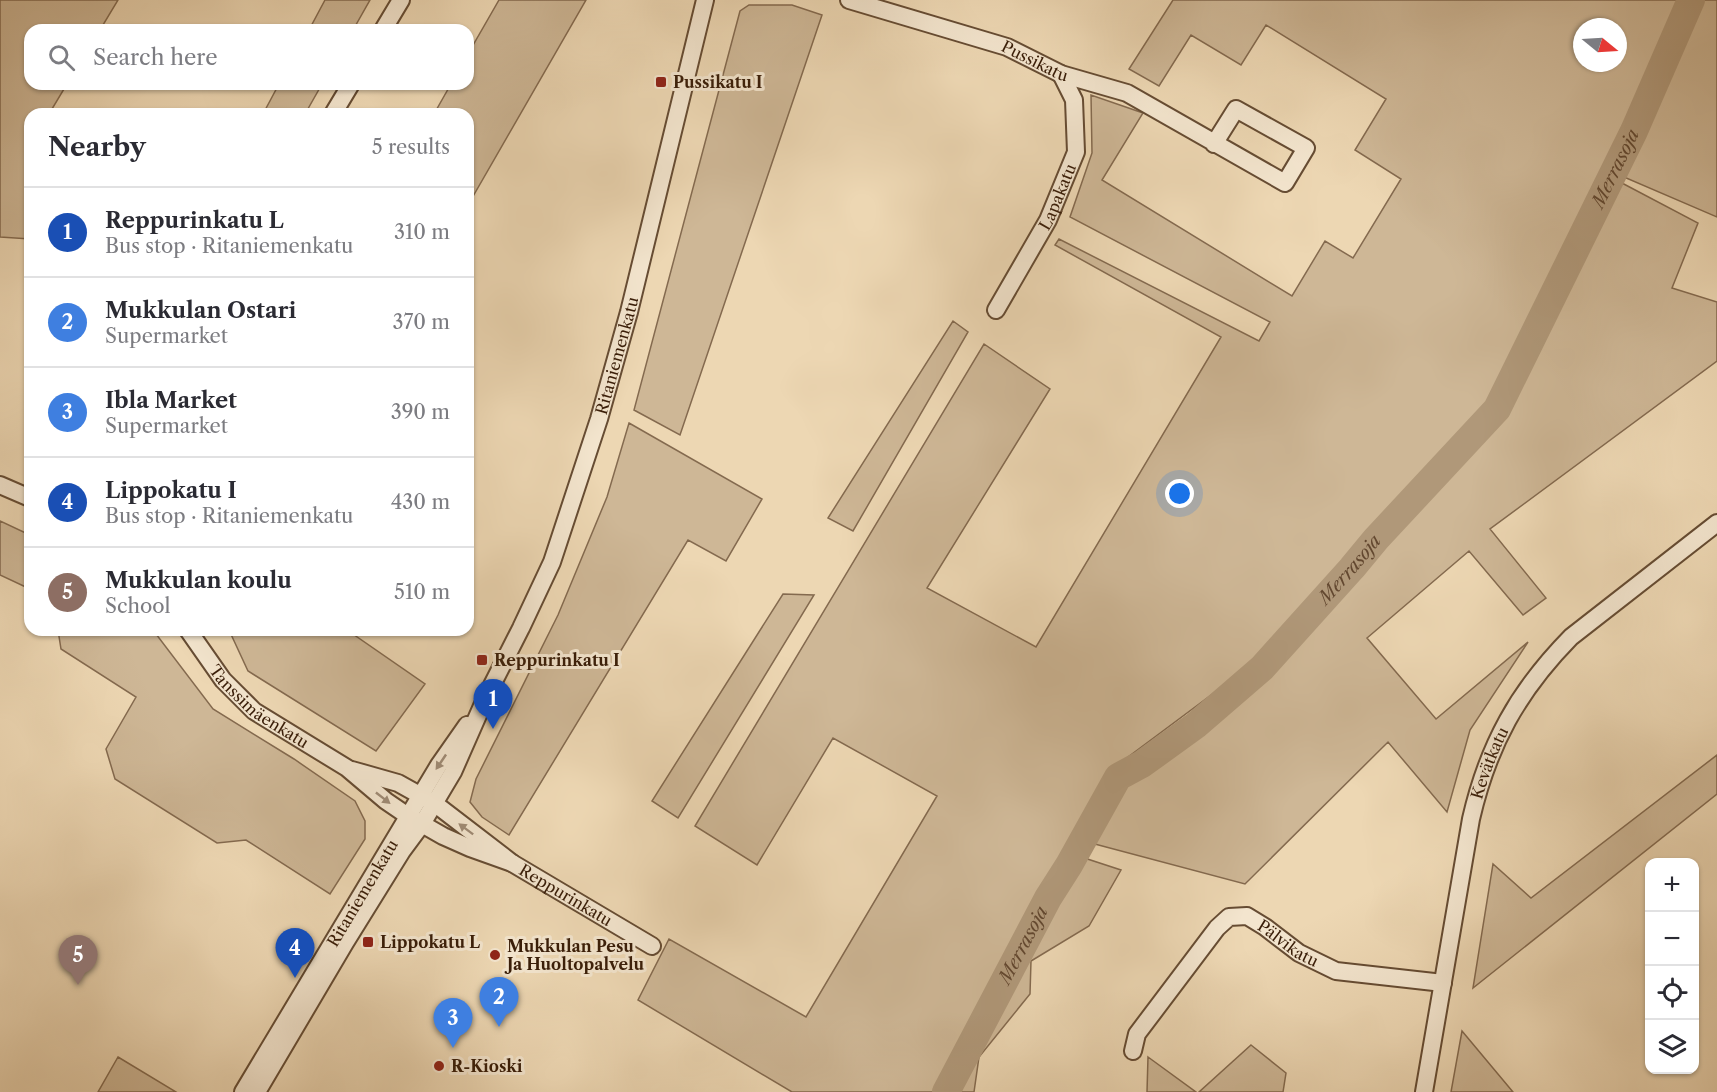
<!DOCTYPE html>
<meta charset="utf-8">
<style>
:root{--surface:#fff;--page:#f7f7f7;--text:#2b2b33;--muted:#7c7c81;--line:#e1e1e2;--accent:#0b8043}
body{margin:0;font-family:"Libre Caslon Text",serif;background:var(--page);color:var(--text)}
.controls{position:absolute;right:18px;bottom:18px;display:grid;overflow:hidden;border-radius:12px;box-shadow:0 2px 4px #0004}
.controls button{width:54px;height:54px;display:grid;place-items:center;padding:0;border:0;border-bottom:2px solid var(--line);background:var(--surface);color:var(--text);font:30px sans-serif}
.compass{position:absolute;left:1573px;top:18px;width:54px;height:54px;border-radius:50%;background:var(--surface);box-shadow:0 2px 4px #0004;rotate:108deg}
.you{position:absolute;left:1180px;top:494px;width:21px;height:21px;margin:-15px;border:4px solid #fff;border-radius:50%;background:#1a73e8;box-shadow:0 0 0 9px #1a73e833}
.badge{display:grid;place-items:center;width:39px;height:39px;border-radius:50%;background:var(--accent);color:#fff;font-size:20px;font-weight:700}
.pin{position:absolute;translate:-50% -50px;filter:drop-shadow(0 2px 3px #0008)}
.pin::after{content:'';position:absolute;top:32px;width:21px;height:18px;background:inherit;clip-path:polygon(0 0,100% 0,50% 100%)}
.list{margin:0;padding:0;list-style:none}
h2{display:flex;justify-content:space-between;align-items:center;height:78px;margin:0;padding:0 24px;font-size:26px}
h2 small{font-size:20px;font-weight:400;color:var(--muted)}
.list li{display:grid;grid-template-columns:39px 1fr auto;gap:18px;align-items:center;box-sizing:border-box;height:90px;padding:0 24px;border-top:2px solid var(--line)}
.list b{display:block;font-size:22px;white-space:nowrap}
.list p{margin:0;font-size:20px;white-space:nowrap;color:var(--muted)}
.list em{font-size:20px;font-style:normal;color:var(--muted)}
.icon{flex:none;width:33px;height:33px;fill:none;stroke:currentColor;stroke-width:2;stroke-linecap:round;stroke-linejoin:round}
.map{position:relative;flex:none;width:1717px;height:1092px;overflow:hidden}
.search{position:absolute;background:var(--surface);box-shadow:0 2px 4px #0004;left:24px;top:24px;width:450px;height:66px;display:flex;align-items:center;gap:15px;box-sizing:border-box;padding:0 21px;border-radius:18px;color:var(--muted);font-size:22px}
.panel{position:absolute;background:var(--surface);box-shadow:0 2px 4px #0004;left:24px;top:108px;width:450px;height:528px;border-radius:18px}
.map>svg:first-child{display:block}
.green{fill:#ceb796;stroke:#846a4f;stroke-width:1.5;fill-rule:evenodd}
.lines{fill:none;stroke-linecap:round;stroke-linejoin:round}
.river{stroke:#b09879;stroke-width:28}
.minor-casing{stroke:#664c33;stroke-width:20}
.minor{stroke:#f3e5ce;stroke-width:16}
.oneway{fill:#9f8b75}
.poi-dot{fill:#8f2418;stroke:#f3e5ce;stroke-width:2}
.labels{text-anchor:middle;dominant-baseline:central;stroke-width:6;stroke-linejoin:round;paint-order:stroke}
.street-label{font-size:16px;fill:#391d08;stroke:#f3e5ce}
.poi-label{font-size:16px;font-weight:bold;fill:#391d08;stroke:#f3e5ce;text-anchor:start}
.water-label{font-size:18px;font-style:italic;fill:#634830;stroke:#f3e5ce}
</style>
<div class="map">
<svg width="1717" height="1092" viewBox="0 0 1717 1092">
<rect width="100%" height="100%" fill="#edd7b3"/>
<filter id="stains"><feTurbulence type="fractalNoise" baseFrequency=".00333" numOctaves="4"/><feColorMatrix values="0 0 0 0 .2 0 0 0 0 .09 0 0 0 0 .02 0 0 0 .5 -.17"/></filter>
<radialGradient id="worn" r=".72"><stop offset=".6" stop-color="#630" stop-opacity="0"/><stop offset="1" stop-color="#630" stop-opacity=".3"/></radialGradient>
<path class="green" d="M0 0H118L100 30H30V84H67L49 114H30V239L0 237Z
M325 0H370L353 30H309Z
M499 0H586L468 205V114H434L451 84H468V54Z
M1173 0H1717V217L1603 168 1486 404 1254 663 1108 772 1063 851 1121 870 1089 926 1031 961 1030 994 979 1057 974 1092H792L638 1000 669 939 806 1017 937 796 833 738 757 865 695 826 984 344 1050 389 927 588 1036 647 1221 337 1055 245 1059 239 1259 341 1270 322 1070 217 1092 153 1091 95 1143 113 1102 180 1292 296 1325 241 1353 258 1401 179 1355 150 1386 99 1266 25 1241 65 1191 35 1159 86 1129 69ZM1582 27H1618V63H1582Z
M749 5H792L822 15 680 435 634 410 740 11Z
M279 84H322L305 114H263Z
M1620 182 1698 223 1672 288 1717 302V361L1490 529 1546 598 1523 615 1469 551 1367 638 1436 719 1528 642 1470 730 1447 812 1388 742 1245 884 1091 843 1125 783 1237 701 1269 673 1504 412Z
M953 321 968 332 853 531 828 518Z
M629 423 762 499 726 561 688 540 509 835 482 817 470 802 476 779 558 615 607 497Z
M0 521 30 535V589L0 575Z
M783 594 814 595 678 818 652 801Z
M58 630H153L213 709 294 759 355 801 365 821V839L330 894 246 840 217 843 115 779 106 749 136 697 61 649Z
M229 630H347L425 684 376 751 248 671Z
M1717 755V794L1473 988 1493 864 1531 898Z
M1462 1031 1513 1092H1451Z
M1251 1045 1286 1073 1283 1092H1199Z
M118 1057 176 1092H98Z
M1148 1057 1196 1092H1147Z"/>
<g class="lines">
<path class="river" id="s1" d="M946 1092 1048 898 1069 865 1118 777 1142 764 1196 725 1262 668 1352 568 1376 539 1497 409 1634 131 1691 0"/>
<defs>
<g id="minor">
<path id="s2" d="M849 0 1007 47 1061 74 1127 93 1285 183 1306 148 1236 109 1214 144"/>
<path d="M383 30 401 0"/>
<path d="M333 114 351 84"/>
<path id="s3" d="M996 310 1048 220 1076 152 1074 100 1061 74"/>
<path d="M0 485 30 498"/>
<path id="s4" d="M188 630 223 680 254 711 347 768 386 801 408 816 443 836 470 848 512 863"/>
<path id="s5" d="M352 770 398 783 434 803 512 863 652 946"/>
<path id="s6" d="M1133 1051 1137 1034 1217 928 1229 917 1247 916 1265 927 1299 953 1336 971 1443 983"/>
<path id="s7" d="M243 1092 439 765 467 725"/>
<path id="s8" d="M257 1092 345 943 402 851 422 824 453 772 486 697 521 628 552 562 599 419 629 312 705 0"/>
<path id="s9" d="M1424 1092 1471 819C1488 745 1518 691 1571 637L1717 523"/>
</g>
</defs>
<use href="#minor" class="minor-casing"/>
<use href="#minor" class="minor"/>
</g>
<defs><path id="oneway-solid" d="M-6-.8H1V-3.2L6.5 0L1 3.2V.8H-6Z" transform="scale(1.5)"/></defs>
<g class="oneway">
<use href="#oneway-solid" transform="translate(441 762) rotate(124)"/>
<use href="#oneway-solid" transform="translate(383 798) rotate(38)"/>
<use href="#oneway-solid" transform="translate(466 829) rotate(-143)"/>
</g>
<g class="poi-dot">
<rect x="655" y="76" width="12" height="12" rx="3"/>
<rect x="476" y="654" width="12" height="12" rx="3"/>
<rect x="362" y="936" width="12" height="12" rx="3"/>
<circle cx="495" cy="955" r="6"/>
<circle cx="439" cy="1066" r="6"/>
</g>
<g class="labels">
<g class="street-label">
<text stroke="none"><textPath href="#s2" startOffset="196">Pussikatu</textPath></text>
<text stroke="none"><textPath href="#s3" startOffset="129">Lapakatu</textPath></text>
<text stroke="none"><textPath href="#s8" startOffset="824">Ritaniemenkatu</textPath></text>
<text stroke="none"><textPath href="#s4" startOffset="106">Tanssimäenkatu</textPath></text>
<text stroke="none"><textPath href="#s9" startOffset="336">Kevätkatu</textPath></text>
<text stroke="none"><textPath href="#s7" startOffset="232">Ritaniemenkatu</textPath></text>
<text stroke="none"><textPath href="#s5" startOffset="250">Reppurinkatu</textPath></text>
<text stroke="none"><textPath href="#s6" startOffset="234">Pälvikatu</textPath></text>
</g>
<g class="poi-label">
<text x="673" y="82">Pussikatu I</text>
<text x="494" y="660">Reppurinkatu I</text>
<text x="380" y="942">Lippokatu L</text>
<text x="507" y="946">Mukkulan Pesu<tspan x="507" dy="18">Ja Huoltopalvelu</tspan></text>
<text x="451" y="1066">R-Kioski</text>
</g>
<g class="water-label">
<text stroke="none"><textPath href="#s1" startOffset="1158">Merrasoja</textPath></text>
<text stroke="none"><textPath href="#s1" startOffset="672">Merrasoja</textPath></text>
<text stroke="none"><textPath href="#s1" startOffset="166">Merrasoja</textPath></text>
</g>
</g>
<rect width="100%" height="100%" filter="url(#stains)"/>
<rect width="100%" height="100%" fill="url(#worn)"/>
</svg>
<div class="controls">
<button>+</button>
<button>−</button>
<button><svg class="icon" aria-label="locate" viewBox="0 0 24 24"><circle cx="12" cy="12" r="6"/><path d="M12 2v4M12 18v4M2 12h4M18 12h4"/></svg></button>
<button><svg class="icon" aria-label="layers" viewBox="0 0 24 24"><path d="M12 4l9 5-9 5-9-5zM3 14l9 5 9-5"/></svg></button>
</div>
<svg class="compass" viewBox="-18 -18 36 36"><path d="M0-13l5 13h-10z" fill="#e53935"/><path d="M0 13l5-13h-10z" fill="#7c7c81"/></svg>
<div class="you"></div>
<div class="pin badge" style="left:493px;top:729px;background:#1a4fb4">1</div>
<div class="pin badge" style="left:499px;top:1027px;background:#3f7fe0">2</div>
<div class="pin badge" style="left:453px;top:1048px;background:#3f7fe0">3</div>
<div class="pin badge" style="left:295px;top:978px;background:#1a4fb4">4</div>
<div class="pin badge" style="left:78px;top:985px;background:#8d6e63">5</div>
<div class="search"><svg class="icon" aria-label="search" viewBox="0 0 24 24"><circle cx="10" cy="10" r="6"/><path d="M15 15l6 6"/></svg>Search here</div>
<section class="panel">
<h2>Nearby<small>5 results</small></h2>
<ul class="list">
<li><span class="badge" style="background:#1a4fb4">1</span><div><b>Reppurinkatu L</b><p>Bus stop · Ritaniemenkatu</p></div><em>310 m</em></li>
<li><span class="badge" style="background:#3f7fe0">2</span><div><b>Mukkulan Ostari</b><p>Supermarket</p></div><em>370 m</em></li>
<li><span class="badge" style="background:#3f7fe0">3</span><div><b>Ibla Market</b><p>Supermarket</p></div><em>390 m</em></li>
<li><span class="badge" style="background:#1a4fb4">4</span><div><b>Lippokatu I</b><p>Bus stop · Ritaniemenkatu</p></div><em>430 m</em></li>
<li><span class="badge" style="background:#8d6e63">5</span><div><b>Mukkulan koulu</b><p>School</p></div><em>510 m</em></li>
</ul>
</section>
</div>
